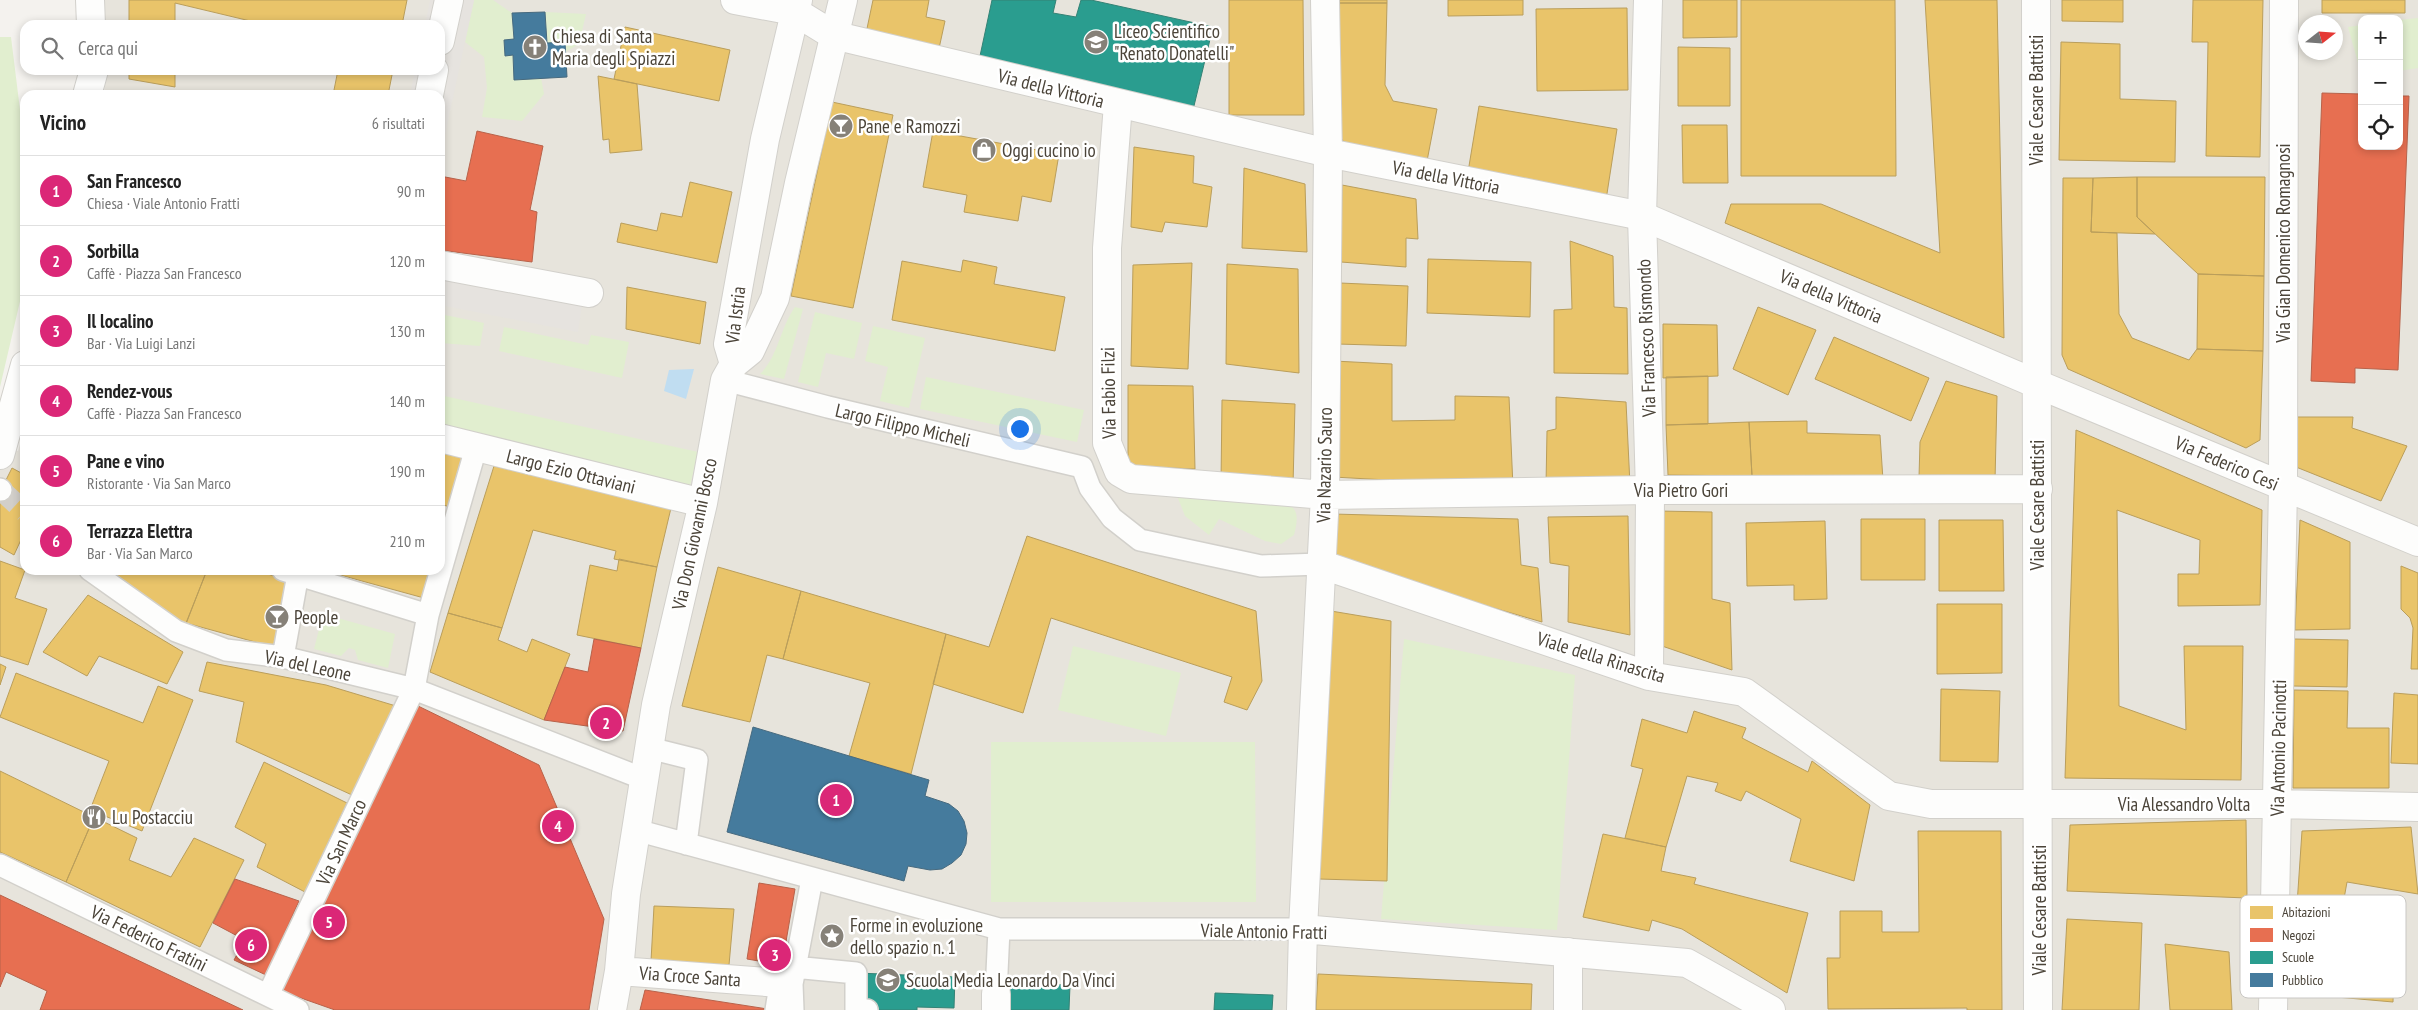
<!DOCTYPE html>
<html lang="it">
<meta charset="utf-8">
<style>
:root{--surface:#fff;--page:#f6f6f6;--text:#222;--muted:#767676;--line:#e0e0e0;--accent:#db2777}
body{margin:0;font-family:"PT Sans Narrow",sans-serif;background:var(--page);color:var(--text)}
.controls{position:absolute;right:15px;top:15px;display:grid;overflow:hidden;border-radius:10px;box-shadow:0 2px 8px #0003}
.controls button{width:45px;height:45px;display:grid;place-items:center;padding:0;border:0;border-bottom:1px solid var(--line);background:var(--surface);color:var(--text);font:25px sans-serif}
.compass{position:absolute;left:2298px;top:15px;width:45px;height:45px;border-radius:50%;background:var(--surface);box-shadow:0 2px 8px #0003;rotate:73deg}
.you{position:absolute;left:1019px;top:428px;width:18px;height:18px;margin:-12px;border:4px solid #fff;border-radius:50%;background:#1a73e8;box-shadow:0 0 0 8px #1a73e833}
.badge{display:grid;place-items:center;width:32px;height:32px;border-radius:50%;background:var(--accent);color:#fff;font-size:16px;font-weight:700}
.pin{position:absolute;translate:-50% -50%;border:2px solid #fff;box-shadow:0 1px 5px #0006}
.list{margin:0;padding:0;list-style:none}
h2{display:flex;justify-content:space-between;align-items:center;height:65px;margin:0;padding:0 20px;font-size:21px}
h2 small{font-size:16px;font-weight:400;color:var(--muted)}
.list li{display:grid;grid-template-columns:32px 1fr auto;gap:15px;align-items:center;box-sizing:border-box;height:70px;padding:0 20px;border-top:1px solid var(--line)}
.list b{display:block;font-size:19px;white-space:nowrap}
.list p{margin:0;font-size:16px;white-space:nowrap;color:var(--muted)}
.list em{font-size:16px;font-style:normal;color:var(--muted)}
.icon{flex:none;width:28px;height:28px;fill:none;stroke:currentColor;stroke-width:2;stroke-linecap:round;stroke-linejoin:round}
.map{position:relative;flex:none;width:2418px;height:1010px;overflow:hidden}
.search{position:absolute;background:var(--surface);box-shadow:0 2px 8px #0003;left:20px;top:20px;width:425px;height:55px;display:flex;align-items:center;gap:12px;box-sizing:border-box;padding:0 18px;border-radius:15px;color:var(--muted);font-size:19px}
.panel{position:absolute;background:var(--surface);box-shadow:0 2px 8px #0003;left:20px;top:90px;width:425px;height:485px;border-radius:15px}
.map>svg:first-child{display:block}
.residential{fill:#e7e4dc;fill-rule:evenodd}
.green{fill:#e1eecf}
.parking{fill:#e6e3df}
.water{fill:#c0ddf1}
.homes{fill:#e9c46a;stroke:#ba9e5b}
.shops{fill:#e76f51;stroke:#b8624a}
.schools{fill:#2a9d8f;stroke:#348275}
.public{fill:#457b9d;stroke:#476a7f}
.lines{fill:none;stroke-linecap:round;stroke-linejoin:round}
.pedestrian-tunnel{stroke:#d2cfca;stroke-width:21;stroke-dasharray:21 11;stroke-linecap:butt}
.pedestrian-casing{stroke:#d2d0cb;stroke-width:24}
.minor-casing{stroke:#d2d0cb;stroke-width:30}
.tertiary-casing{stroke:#d2d0cb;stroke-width:30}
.pedestrian{stroke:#fdfdfc;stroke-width:21}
.minor{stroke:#fdfdfc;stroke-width:28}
.tertiary{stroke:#fdfdfc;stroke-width:28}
.labels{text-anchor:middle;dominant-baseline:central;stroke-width:5;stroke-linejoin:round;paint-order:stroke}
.poi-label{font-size:19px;fill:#4b4439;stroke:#fff;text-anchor:start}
.street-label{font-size:19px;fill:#4b4439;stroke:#fff}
.key{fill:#fff;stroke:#c9c7c4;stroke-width:1}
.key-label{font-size:14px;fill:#4b4439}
</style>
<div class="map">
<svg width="2418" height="1010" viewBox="0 0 2418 1010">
<rect width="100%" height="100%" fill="#f4f2ee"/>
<path class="residential" d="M101 0H2418V1010H0V446L18 451 25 428V570H440V95H104L106 70H440V25H103ZM2362 19H2399V146H2362ZM2306 22H2336V52H2306Z"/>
<path class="green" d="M474 0H493L512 13 514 39 504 40 505 55H513L514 79 541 78 544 94 522 121 482 117 487 88 484 57 465 42Z
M545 12 586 14 579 44 565 52V42L547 43Z
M2418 18V68L2399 71V20Z
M2362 25V77L2348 27Z
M0 37H11L25 150V280L0 387Z
M795 307 803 309 784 379 760 374C778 357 780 328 795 307Z
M815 312 862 323 854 359 826 353 818 387 798 382Z
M440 314 484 323 480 346 440 343Z
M873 326 925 338 909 408 880 401 888 367 865 361Z
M504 327 588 345 591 335 629 342 622 378 499 351Z
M926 377 1084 410 1077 442 920 409Z
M440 395 698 452 690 486 440 428Z
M1176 493C1190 496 1204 499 1218 500 1235 501 1283 495 1294 509 1299 516 1296 527 1294 535L1281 544 1265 541 1219 519 1209 535 1185 516Z
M323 614 395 634 388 668 358 660 355 650 349 648 341 656 314 649Z
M1404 639 1575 675 1557 930 1381 919Z
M1073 646 1181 673 1166 736 1058 710Z
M991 742H1255L1256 902H991Z"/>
<path class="parking" d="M430 0H474L440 158V95H410L415 70H440V25H425Z
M440 252 586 279 578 332 440 305Z"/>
<path class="water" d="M694 369 686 399 664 391 669 370Z"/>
<path class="homes" d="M129 0H407L402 25H267L175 3V25H129Z
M873 0H929L926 17 945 21 938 53 865 38Z
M1229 0H1303L1304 115H1229Z
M1337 0H1387V3H1337Z
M1448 0H1523V15L1448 16Z
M1683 0H1737V37L1683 38Z
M1741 0H1895L1896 176H1741Z
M1925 0H1997L2004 338 1725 223 1731 204H1821L1940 253Z
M2062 0H2123V22L2062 21Z
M2193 0H2263L2260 157 2206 156 2208 42H2192Z
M2322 0H2405V13H2322Z
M1337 3H1387L1385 85 1393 101 1437 109 1427 161 1347 147 1336 130Z
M1627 8 1628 90 1537 91 1536 9Z
M625 27 730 50 719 101 614 79Z
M2061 42 2120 44V99L2176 101 2175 162 2059 160Z
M1678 47 1730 48V106H1678Z
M129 70H175V87L129 79Z
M338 70H393L388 95H333Z
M598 76 637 84 642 150 610 153 609 139 603 140Z
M832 102 893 115 853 308 791 296Z
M1479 106 1617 129 1606 200 1467 178Z
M1682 125H1727L1728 183H1683Z
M933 131 1059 154 1051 202 1022 196 1018 221 964 212 967 195 923 187Z
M1134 147 1194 156 1193 183 1212 187 1207 227 1165 222 1162 232 1131 227Z
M1244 168 1305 184 1307 252 1242 248Z
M2137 177H2265L2264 276 2198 274 2137 217Z
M2137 177V217L2155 234 2091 232 2093 178Z
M2063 178H2093L2091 232 2117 233 2119 314 2132 338 2189 360 2197 349 2263 351 2260 440 2246 448 2068 369 2062 355Z
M690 182 732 192 717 263 617 242 621 223 657 231 661 213 682 217Z
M1342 185 1416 199 1418 239 1406 238V267L1341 262Z
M1570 241 1613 256 1614 307 1627 308 1628 374 1554 373V310L1572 309Z
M1428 259 1531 262 1530 317 1427 313Z
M963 260 997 267 994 284 1065 297 1055 351 892 320 902 261 961 272Z
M1192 263 1188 369 1131 366 1133 265Z
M1227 264 1298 269 1299 373 1226 364Z
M2198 274 2264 276 2263 351 2197 349Z
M1340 283 1408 286 1406 346 1337 344Z
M627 287 706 302 700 344 626 329Z
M1758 307 1816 330 1788 395 1733 369Z
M1663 324 1717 325 1718 376 1663 378Z
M1834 337 1929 378 1911 421 1815 379Z
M1334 361 1392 364V421L1455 420V396L1509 397 1513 487 1333 477Z
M1708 376V424L1666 425V377Z
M1946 381 1997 396 1995 481 1919 477 1920 442Z
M1128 385 1193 386 1195 469 1128 466Z
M1556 397 1626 402 1630 485H1546L1547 431 1556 429Z
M1222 400 1295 404 1293 486 1221 483Z
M2297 417H2353L2352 428 2407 446 2381 501 2296 467Z
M1807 421V433L1880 435 1883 480 1752 476 1749 422Z
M1749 422 1752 476 1668 475 1666 425Z
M2076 430 2262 510 2260 605 2178 606V574H2199L2200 540 2117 510 2119 706 2186 730 2184 646H2243L2241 780 2065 778Z
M440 448 464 454 450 507 440 504Z
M494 466 671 508 657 567 614 559 616 551 533 530 502 628 448 613Z
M12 468 25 475V531L14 555 0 547V492Z
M1658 511 1712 512V599L1730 603 1732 670 1662 646Z
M1333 514 1518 519 1521 565 1538 568 1542 622 1336 562Z
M1628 516 1630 635 1568 622 1569 566 1550 563 1548 517Z
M1861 519H1925V580H1861Z
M1939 520H2003L2004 591H1939Z
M2300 520 2350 542V629L2295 630Z
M1825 521 1827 599 1794 600V585L1747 586 1746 523Z
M1027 536 1256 611 1262 681 1247 710 1224 702 1232 677 1051 618 1023 713 933 684 946 634 989 647Z
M619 559 657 567 641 648 577 635 590 565 617 571Z
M0 561 25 570 15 598 47 609 28 665 0 656Z
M2401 566 2418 573V669H2411L2413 628 2410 618 2401 609Z
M718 567 801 591 783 659 767 655 750 722 682 706Z
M107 570H207L184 629Z
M207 570H255L290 581 277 648 186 623Z
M322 570H431L424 598Z
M801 591 946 634 911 774 849 756 870 683 783 659Z
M88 595 183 652 167 684 99 656 87 676 43 652Z
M1937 604H2002V673L1937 674Z
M1325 610 1391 621 1387 881 1319 879Z
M448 613 502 628 498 640 527 652 532 639 570 654 544 720 430 672Z
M2294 639 2348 640 2347 687 2293 686Z
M207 662 326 685 396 706 352 795 236 742 244 702 199 691Z
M0 664 6 667 0 685Z
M16 673 143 723 158 686 193 700 142 831 90 810 109 761 0 717Z
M1941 689 2000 691 1998 762 1940 761Z
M2294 690 2348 691 2347 728H2389V788H2293Z
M2394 693 2418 695V764L2391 763Z
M1694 711 1746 728 1742 738 1808 772 1812 761 1870 805 1854 881 1790 861 1801 819 1746 791 1741 801 1715 791 1718 783 1687 776 1666 847 1625 838 1643 769 1631 766 1642 719 1687 733Z
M264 762 347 803 305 892 257 867 266 844 235 827Z
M0 771 94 817 66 882 0 852Z
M94 817 137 838 129 860 171 877 194 838 244 860 200 947 66 882Z
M2246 820 2247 898 2067 891 2070 825Z
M2411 827 2418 894 2347 882 2340 921 2395 925 2393 1002 2291 993 2302 831Z
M1918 831H2001L2002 1010H1967V1008L1828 1009 1827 958H1840V911H1882V932H1919Z
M1603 834 1666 847 1661 871 1696 878 1694 884 1808 913 1787 993 1682 929 1652 920 1649 931 1583 917Z
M654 906 734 909 729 965 651 961Z
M2067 919 2142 923 2139 1010H2062Z
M2165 944 2229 952 2232 1010H2170Z
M1318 974 1532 984 1531 1010H1316Z"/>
<path class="shops" d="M2322 93 2362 94V146H2399V96H2409L2398 370 2355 368V383L2311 381Z
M477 131 543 146 530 210 537 212 532 262 440 250V176L466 181Z
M594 639 641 648 623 731 544 720 565 667 588 672Z
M416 705 539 765 604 919 589 1010H335L281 991Z
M235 879 299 901 266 975 234 960 245 940 213 923Z
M759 883 795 889 782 965 747 959Z
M0 895 243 1010H40L47 991 6 972 0 987Z
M645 990 774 1010H640Z"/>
<path class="schools" d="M992 0H1056L1053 13 1076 17 1081 0H1091L1213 27 1193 110 980 56Z
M857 973 955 977 954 1008 917 1007V1010H869Z
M1009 983 1070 985 1069 1010H1008Z
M1215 993 1273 995 1272 1010H1214Z"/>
<path class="public" d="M545 12 547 43 565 42 567 77 514 80 513 55 505 56 504 40 514 39 512 13Z
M753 727 929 780 925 796 949 804 958 811 964 821 967 833 966 844 961 855 952 863 942 869 930 870 908 866 904 881 727 832Z"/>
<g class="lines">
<path class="pedestrian-tunnel" d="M1 490 25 512"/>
<defs>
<path id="pedestrian" d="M725 380 828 407 1082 467 1090 488 1112 518 1140 540 1261 566 1320 564
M0 489 1 490
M90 570 176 631 226 650 283 657 414 689 644 779
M283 570 428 615
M283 657 298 574
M649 748 697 760 686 844
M636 830 999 929H1303
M0 865 298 1010
M996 994 999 929
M268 995 414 689 428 615 476 448
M776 1010 783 966 856 973V1010H867
M793 1010 792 984 812 879"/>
<path id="minor" d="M90 0 91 25
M1648 0 1642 216 1650 490 1649 676
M440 41 449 0
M87 95 94 70
M429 95 434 70
M1118 104 1107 248V443L1119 472 1131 479 1325 495 1650 490 2038 489
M440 265 589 293
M734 364 728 344 733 317 765 139 798 0
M2037 384 2418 542
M440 438 703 503
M0 455 25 365
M1320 564 1649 676 1744 692 1889 796 1931 804H2277L2418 807
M1303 929 1687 963 1771 1010
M619 971 780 983
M612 1010 619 971 626 894 656 705 703 503 725 380 734 364 750 351 775 298 799 183 843 0
M996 1010V994
M1301 1010 1303 929 1325 495 1328 153 1325 0
M1568 1010V952
M2273 1010 2283 486 2284 0"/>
<path id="tertiary" d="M735 0 794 11 833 35 1328 153 1642 216 2037 384
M2036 0 2038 1010"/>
</defs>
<use href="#pedestrian" class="pedestrian-casing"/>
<use href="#minor" class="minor-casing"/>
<use href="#tertiary" class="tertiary-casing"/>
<use href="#pedestrian" class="pedestrian"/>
<use href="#minor" class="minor"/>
<use href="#tertiary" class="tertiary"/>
</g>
<defs>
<symbol id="school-disc" viewBox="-11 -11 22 22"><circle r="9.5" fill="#868178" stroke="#fff"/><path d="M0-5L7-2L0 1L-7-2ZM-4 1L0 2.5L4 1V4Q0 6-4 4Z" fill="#fff"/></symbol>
<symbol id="church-disc" viewBox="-11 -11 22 22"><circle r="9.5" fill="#868178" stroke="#fff"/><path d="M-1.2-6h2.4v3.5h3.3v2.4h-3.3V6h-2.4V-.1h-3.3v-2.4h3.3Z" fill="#fff"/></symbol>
<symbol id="bar-disc" viewBox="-11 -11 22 22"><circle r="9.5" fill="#868178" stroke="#fff"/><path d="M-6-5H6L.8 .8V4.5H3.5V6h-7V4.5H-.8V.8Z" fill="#fff"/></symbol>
<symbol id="shop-disc" viewBox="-11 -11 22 22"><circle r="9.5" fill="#868178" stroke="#fff"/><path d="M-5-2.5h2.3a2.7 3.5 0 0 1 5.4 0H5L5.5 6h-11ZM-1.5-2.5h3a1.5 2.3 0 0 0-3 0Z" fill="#fff"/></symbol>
<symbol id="restaurant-disc" viewBox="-11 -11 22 22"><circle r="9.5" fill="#868178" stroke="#fff"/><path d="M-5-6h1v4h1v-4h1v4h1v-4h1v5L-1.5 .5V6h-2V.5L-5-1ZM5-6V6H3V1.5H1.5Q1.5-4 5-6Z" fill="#fff"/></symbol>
<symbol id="sight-disc" viewBox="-11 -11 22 22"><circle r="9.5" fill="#868178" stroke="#fff"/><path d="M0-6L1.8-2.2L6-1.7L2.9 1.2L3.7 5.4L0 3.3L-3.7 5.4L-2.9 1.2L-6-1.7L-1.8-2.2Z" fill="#fff"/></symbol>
</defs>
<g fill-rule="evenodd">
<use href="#school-disc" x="1082" y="28" width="28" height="28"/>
<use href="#church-disc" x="521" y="33" width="28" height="28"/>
<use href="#bar-disc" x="827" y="112" width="28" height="28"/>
<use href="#shop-disc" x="970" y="136" width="28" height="28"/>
<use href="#bar-disc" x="263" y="603" width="28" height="28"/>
<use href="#restaurant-disc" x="80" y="803" width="28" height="28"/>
<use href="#sight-disc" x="818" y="922" width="28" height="28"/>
<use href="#school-disc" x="874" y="966" width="28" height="28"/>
</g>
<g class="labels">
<g class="poi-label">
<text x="1114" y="31">Liceo Scientifico<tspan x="1114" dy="22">"Renato Donatelli"</tspan></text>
<text x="552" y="36">Chiesa di Santa<tspan x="552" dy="22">Maria degli Spiazzi</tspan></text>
<text x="858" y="126">Pane e Ramozzi</text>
<text x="1002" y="150">Oggi cucino io</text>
<text x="294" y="617">People</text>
<text x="112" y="817">Lu Postacciu</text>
<text x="850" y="925">Forme in evoluzione<tspan x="850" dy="22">dello spazio n. 1</tspan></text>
<text x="906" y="980">Scuola Media Leonardo Da Vinci</text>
</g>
<g class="street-label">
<text transform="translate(1051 88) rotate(14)">Via della Vittoria</text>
<text transform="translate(2036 100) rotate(-90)">Viale Cesare Battisti</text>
<text transform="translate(1446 177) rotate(11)">Via della Vittoria</text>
<text transform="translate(2283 243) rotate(-90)">Via Gian Domenico Romagnosi</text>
<text transform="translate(1831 296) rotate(23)">Via della Vittoria</text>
<text transform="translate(735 315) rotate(-83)">Via Istria</text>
<text transform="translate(1646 338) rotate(-92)">Via Francesco Rismondo</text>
<text transform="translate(1108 393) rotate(-91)">Via Fabio Filzi</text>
<text transform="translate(903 425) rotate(13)">Largo Filippo Micheli</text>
<text transform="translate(2227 463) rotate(23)">Via Federico Cesi</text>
<text transform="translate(1324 465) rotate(-89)">Via Nazario Sauro</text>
<text transform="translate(571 471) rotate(14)">Largo Ezio Ottaviani</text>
<text x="1681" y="490">Via Pietro Gori</text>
<text transform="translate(2037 505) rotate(-90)">Viale Cesare Battisti</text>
<text transform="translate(694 534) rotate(-78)">Via Don Giovanni Bosco</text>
<text transform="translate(1601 657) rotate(17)">Viale della Rinascita</text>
<text transform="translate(308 665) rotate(12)">Via del Leone</text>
<text transform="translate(2278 748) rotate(-89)">Via Antonio Pacinotti</text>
<text x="2184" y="804">Via Alessandro Volta</text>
<text transform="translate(341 842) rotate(-65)">Via San Marco</text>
<text transform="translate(2039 910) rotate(-90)">Viale Cesare Battisti</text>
<text transform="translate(1264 931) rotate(1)">Viale Antonio Fratti</text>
<text transform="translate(149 938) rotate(26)">Via Federico Fratini</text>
<text transform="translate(690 976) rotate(4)">Via Croce Santa</text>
</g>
</g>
<rect x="2240" y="895" width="166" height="103" rx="8" class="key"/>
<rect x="2250" y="906" width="23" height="13" fill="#e9c46a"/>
<rect x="2250" y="928" width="23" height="14" fill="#e76f51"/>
<rect x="2250" y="951" width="23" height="13" fill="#2a9d8f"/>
<rect x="2250" y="973" width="23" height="14" fill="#457b9d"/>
<g class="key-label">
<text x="2282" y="917">Abitazioni</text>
<text x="2282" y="940">Negozi</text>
<text x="2282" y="962">Scuole</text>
<text x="2282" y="985">Pubblico</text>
</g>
</svg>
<div class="controls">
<button>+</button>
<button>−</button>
<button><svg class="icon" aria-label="locate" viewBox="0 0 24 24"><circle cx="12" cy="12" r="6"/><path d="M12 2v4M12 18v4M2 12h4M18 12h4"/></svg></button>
</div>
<svg class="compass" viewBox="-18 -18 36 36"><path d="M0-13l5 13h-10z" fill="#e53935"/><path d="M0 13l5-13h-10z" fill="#767676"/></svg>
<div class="you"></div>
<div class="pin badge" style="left:836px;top:800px">1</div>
<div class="pin badge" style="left:606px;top:723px">2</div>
<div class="pin badge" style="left:775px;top:955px">3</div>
<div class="pin badge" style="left:558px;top:826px">4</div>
<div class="pin badge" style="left:329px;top:922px">5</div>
<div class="pin badge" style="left:251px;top:945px">6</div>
<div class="search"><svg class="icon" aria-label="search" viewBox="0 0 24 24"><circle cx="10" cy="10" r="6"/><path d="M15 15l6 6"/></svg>Cerca qui</div>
<section class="panel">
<h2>Vicino<small>6 risultati</small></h2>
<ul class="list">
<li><span class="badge">1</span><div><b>San Francesco</b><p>Chiesa · Viale Antonio Fratti</p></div><em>90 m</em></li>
<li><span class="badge">2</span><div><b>Sorbilla</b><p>Caffè · Piazza San Francesco</p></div><em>120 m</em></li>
<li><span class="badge">3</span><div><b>Il localino</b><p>Bar · Via Luigi Lanzi</p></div><em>130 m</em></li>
<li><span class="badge">4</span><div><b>Rendez-vous</b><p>Caffè · Piazza San Francesco</p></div><em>140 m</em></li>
<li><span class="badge">5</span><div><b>Pane e vino</b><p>Ristorante · Via San Marco</p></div><em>190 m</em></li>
<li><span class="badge">6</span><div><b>Terrazza Elettra</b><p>Bar · Via San Marco</p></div><em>210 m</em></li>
</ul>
</section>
</div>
